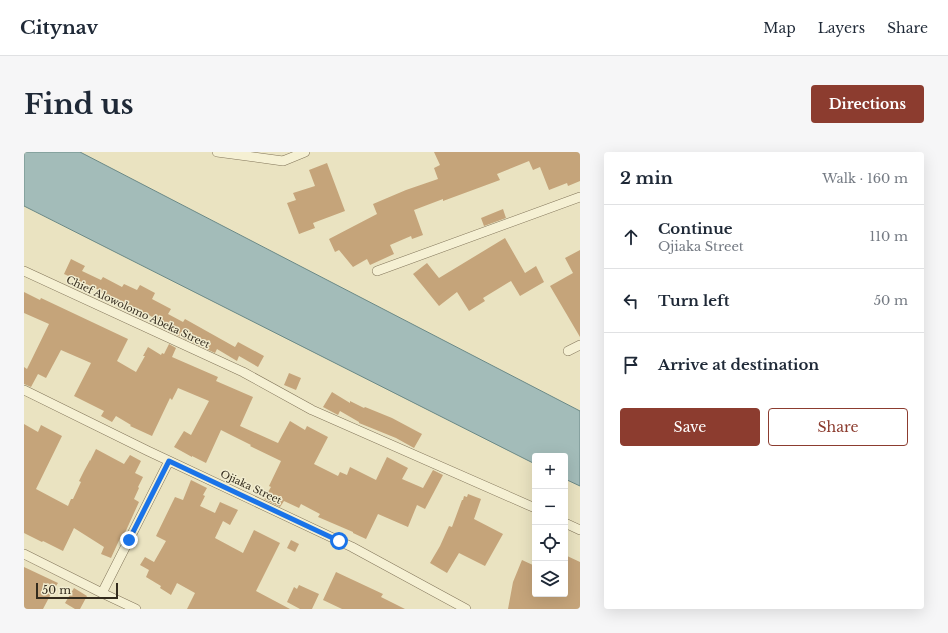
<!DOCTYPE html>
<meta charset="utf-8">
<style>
:root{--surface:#fff;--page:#f6f6f7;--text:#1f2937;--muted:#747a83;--line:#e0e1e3;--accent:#8c3c2f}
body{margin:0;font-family:"Libre Baskerville",serif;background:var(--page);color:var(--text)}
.controls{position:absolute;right:12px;bottom:12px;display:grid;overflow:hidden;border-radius:4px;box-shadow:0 4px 16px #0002}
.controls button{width:36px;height:36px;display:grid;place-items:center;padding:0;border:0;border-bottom:1px solid var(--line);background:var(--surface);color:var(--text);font:20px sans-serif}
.scale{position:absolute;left:12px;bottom:10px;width:82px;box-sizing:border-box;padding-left:4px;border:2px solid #332b1d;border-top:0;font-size:11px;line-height:14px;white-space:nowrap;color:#332b1d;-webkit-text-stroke:3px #f2edd0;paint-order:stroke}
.stop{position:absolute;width:12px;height:12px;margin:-9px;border:3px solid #1a73e8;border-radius:50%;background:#fff}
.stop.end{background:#1a73e8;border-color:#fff;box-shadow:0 1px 4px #0008}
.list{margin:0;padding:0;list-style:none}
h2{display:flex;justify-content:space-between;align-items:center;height:52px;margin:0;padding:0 16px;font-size:17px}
h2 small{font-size:13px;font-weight:400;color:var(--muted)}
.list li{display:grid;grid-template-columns:26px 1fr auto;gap:12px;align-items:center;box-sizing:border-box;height:64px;padding:0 16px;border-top:1px solid var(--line)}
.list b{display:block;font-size:15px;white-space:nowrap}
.list p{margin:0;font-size:13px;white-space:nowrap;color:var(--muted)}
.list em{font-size:13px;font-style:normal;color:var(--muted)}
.actions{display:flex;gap:8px;padding:12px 16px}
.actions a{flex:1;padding:9px 0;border:1px solid var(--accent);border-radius:4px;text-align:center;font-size:14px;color:var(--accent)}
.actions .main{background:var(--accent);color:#fff}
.icon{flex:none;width:22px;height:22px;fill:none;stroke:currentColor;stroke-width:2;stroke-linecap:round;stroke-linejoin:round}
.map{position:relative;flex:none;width:556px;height:457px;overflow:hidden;border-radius:4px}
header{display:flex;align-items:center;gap:24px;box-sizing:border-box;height:56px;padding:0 20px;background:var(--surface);border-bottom:1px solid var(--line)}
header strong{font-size:19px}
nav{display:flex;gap:22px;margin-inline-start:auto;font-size:14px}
.intro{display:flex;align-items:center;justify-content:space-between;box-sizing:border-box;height:96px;padding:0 24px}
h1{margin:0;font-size:28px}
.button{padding:10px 18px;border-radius:4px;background:var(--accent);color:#fff;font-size:14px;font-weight:700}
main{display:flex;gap:24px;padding:0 24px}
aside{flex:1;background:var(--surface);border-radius:4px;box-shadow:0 4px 16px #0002}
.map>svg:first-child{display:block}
.water{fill:#a3bcb9;stroke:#6b8986}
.building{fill:#c5a47a}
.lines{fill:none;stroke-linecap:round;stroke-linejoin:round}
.street-casing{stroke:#82755a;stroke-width:10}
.street{stroke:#f5f0d3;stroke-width:9}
.route{stroke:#1a73e8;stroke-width:5}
.labels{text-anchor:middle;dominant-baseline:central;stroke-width:3;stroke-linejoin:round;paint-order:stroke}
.street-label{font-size:10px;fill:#332b1d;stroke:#f2edd0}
</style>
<header>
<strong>Citynav</strong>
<nav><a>Map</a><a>Layers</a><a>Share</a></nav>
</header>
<div class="intro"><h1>Find us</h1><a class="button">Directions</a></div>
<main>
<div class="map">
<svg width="556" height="457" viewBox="0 0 556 457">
<rect width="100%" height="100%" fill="#eae3c1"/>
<path class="water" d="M0 0H56L556 259V334L541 327V304H511V312L0 54Z"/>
<path class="building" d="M410 0H556V29L544 34 543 31 525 38 516 15 509 18 505 9 473 22 476 28 419 49V47L390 58 399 83 388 87 387 84 366 93 370 102 346 113 343 107 329 115 315 98 311 100 305 87 353 62 349 52 382 38 414 27 410 16 416 13Z
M303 11 321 59 289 71 291 76 275 82 263 51 272 48 269 41 291 34 285 18Z
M479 57 482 66 460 74 457 66Z
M481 86 501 121 512 114 520 130 496 144 487 129 459 146 461 149 445 159 433 140 415 154 389 122 403 111 415 126Z
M556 98V185L526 134 549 121 541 106Z
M47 107 61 114 58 119 77 128 79 125 98 135 100 132 113 138 116 133 131 141 128 147 147 157 144 162 159 170 161 167 211 195 214 190 240 204 234 215 215 204 213 209 193 197 191 201 148 181 150 177 121 161 119 164 77 140V139L40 122Z
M0 140 16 148 17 146 104 187 93 209 112 220 121 204H119L124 195 137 203 138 201 140 202 145 192 152 196 148 205 194 225 192 229 229 245 216 274 254 291 266 269 281 278 283 274 304 285 290 312 314 324 316 320 323 323 326 315 352 328 363 305 384 316 378 327 399 336 409 318 419 323 401 357 393 353 384 375 354 362 342 387 329 381V380L294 365 296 362 277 352 275 356 260 349 256 355 240 347 247 335 245 334 257 309 226 294 227 293 197 278 182 311 168 304V305L150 295 160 279 167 283 185 249 154 236 148 248 146 246 128 284 106 274 107 273 92 264 88 270 77 264 80 259 50 244 67 211 37 198 22 226 14 222 7 235 0 232V215L3 217 25 172 0 161Z
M265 221 277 226 272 238 260 233Z
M308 240 326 251V249L340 256 341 255 368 266 398 282 390 296 372 286 335 271V270L316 259 314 263 299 255Z
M0 272 14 280 17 273 38 284 12 337 44 354 47 347H49L57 330 55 329 60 319 66 308V309L72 297 100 312 106 303 117 309 111 321 119 325 114 335 115 336 110 347 115 350 100 383 98 382 87 406 77 402 80 395 50 376 39 399 19 389 18 390 0 381Z
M167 328 183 336 179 343 181 344 176 354 191 361 196 350 214 358 206 373 199 369 191 386 219 401 230 378 256 391 232 439 266 457H163L171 441 153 431 147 443 136 436 137 434 122 425 125 418 116 413 121 405 130 410 142 389 132 384 151 345 159 348Z
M444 342 457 347 450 367 479 382 461 414 435 401 423 421 406 411 416 394 425 374 428 375 438 348H439L440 344 443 345Z
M267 388 275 392 271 400 263 396Z
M541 403 556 410V457H484L489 430 498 408 511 414V442H541Z
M0 415 34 431 28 440 19 457H0Z
M312 420 359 442 357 445 381 457H318L299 448Z
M275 433 295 442 288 457H276L263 450 270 435 273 437Z
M50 436 63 444 56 457H51L41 451Z"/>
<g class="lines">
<defs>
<path id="street" d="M193 0 259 9 281 0
M0 119 219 220 288 258 511 356
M353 119 556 45
M544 199 556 193
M0 238 124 299 328 395 442 457
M541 371 556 378
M0 402 78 441 112 457
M78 441 145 309"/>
</defs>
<use href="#street" class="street-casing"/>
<use href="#street" class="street"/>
</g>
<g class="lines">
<path class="route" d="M105 388 145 309 315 389"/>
</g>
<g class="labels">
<g class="street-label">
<text transform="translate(114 160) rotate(25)">Chief Alowolomo Abeka Street</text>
<text transform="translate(227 335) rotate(25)">Ojiaka Street</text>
</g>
</g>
</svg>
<div class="controls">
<button>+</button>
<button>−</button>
<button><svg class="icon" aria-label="locate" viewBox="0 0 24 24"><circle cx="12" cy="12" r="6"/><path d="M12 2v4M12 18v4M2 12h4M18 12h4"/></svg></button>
<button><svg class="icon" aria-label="layers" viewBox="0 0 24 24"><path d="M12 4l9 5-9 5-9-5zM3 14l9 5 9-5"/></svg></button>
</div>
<div class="scale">50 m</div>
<div class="stop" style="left:315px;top:389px"></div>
<div class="stop end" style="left:105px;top:388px"></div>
</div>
<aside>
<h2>2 min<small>Walk · 160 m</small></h2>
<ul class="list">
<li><svg class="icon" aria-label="ahead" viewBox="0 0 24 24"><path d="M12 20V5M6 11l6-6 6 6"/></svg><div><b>Continue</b><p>Ojiaka Street</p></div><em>110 m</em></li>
<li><svg class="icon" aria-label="left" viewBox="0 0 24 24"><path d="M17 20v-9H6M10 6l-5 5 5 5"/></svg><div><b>Turn left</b></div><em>50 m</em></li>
<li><svg class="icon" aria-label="arrive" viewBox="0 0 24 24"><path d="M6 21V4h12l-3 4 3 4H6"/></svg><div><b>Arrive at destination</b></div></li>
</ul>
<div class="actions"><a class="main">Save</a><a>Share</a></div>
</aside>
</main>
